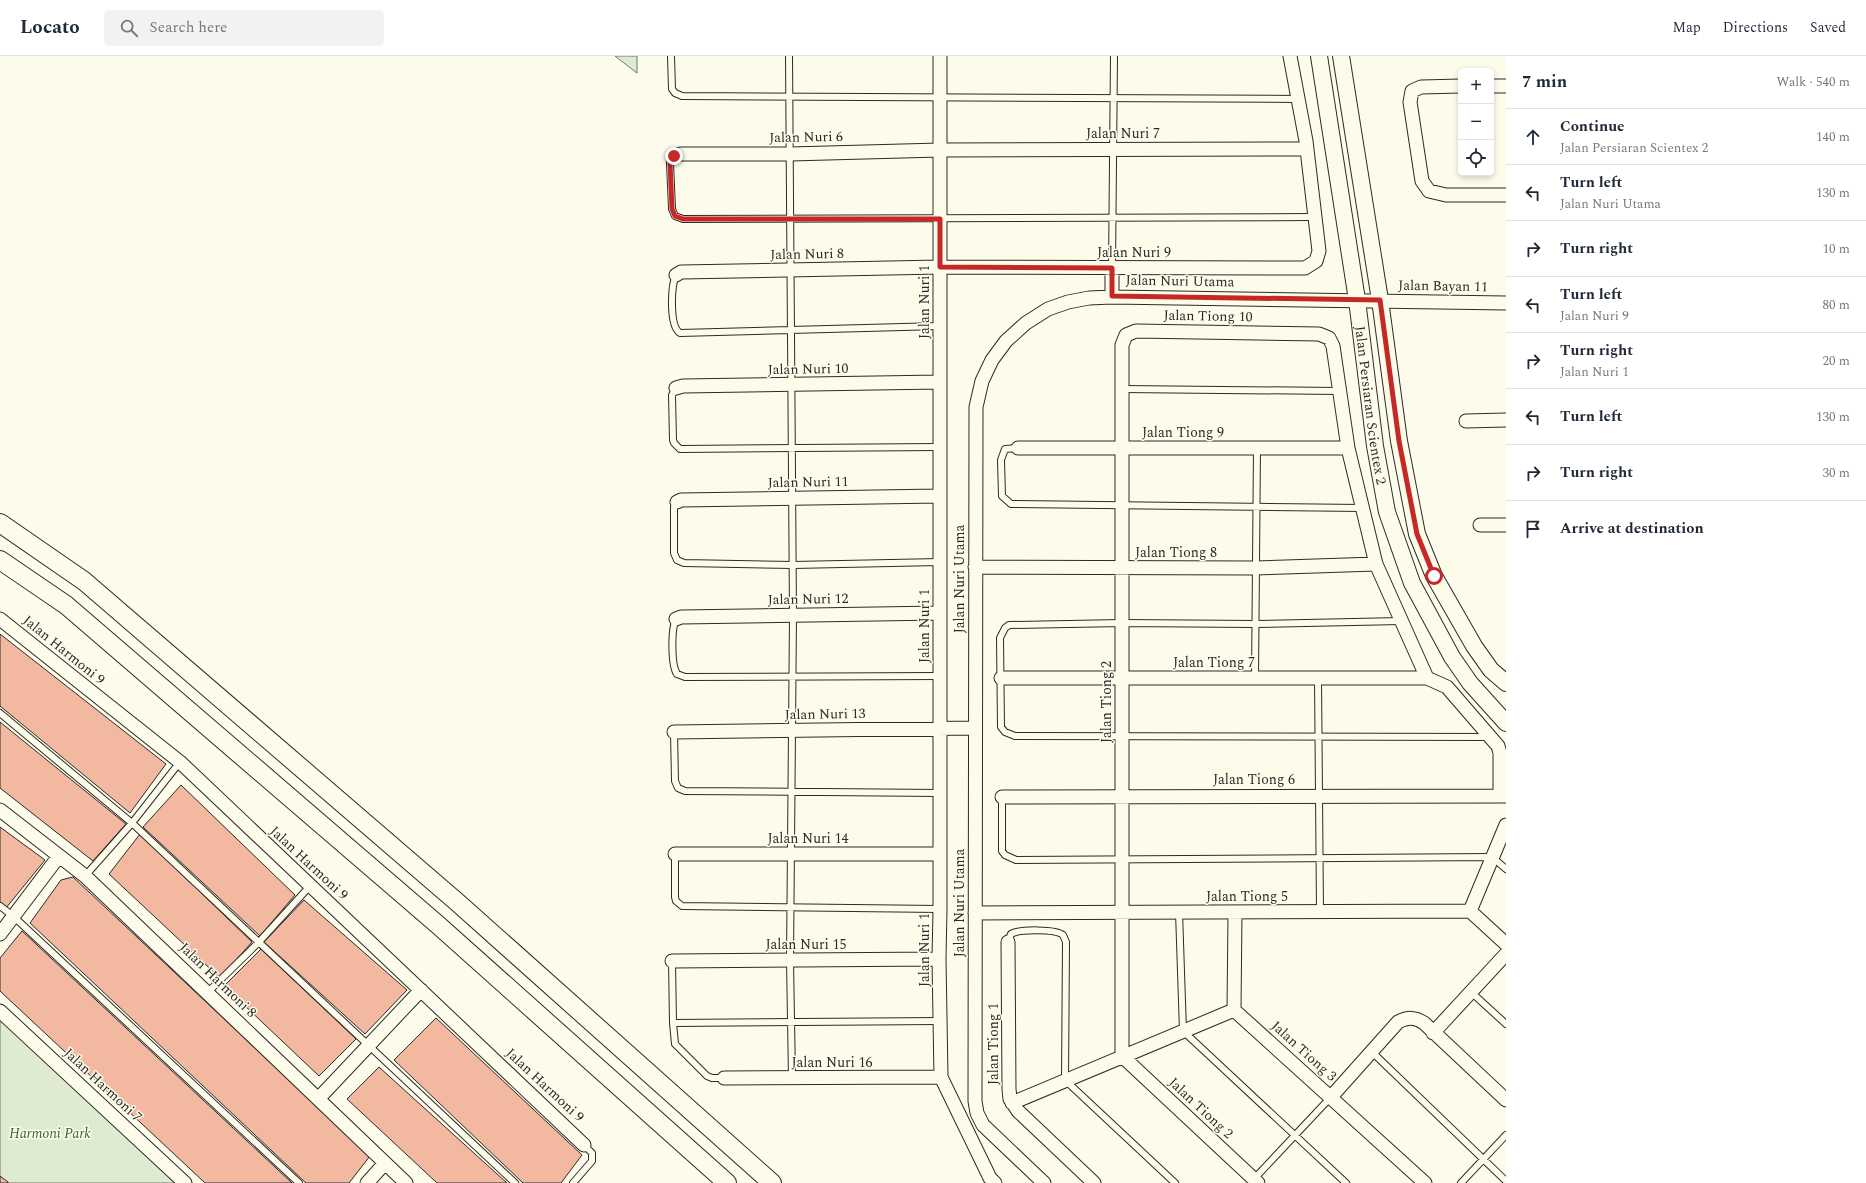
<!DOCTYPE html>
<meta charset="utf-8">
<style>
:root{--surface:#fff;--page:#f2f2f3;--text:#1f2937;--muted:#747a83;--line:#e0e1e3}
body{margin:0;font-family:Spectral,serif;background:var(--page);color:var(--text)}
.controls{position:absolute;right:12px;top:12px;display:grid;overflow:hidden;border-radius:6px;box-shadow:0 2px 6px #0003}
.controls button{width:36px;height:36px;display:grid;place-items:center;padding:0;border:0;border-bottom:1px solid var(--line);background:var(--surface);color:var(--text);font:20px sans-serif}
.stop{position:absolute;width:12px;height:12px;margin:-9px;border:3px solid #c62828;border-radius:50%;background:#fff}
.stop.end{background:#c62828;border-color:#fff;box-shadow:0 1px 4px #0008}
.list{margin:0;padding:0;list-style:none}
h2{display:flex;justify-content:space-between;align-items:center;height:52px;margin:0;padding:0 16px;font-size:17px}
h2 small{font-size:13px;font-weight:400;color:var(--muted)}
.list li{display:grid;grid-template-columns:26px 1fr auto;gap:12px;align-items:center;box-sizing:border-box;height:56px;padding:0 16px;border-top:1px solid var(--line)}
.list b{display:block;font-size:15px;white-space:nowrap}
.list p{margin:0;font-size:13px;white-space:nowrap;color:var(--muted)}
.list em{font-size:13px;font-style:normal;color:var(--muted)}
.icon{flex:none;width:22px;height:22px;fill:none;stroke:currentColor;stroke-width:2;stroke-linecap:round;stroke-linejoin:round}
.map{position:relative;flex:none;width:1506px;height:1127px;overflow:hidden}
header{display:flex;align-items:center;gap:24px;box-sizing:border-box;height:56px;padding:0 20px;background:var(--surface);border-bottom:1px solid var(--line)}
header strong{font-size:19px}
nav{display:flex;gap:22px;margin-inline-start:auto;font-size:14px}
.search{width:280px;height:36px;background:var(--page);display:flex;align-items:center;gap:10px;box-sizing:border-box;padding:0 14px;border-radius:6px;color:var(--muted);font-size:15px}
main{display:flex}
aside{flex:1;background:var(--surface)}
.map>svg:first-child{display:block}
.green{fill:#deebd1;stroke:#74746e}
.building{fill:#f2b8a0;stroke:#2b2b2b}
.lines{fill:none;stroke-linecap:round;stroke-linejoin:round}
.service-casing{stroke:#2b2b2b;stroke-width:8}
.minor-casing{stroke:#2b2b2b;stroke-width:15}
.tertiary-casing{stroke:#2b2b2b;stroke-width:18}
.secondary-casing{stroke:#2b2b2b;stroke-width:20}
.service{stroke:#fdfbea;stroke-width:6}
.minor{stroke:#fdfbea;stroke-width:13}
.tertiary{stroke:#fdfbea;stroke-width:16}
.secondary{stroke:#fdfbea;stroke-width:18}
.route{stroke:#c62828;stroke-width:5}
.labels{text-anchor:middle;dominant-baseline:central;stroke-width:3;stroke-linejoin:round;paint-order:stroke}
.street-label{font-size:14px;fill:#2b2b2b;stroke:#fdfbea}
.park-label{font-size:14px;font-style:italic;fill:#34623c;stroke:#fdfbea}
</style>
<header>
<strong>Locato</strong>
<div class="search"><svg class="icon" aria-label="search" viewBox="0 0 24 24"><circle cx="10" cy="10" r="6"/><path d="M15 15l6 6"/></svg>Search here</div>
<nav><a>Map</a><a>Directions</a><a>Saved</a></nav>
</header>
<main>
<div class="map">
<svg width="1506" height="1127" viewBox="0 0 1506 1127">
<rect width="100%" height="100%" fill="#fdfbea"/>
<path class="green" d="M615 0H637V17Z
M0 962 181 1127H0Z"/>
<path class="building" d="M0 578 166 708 130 757 0 650Z
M0 666 126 768 93 805 0 732Z
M181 729 295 839 260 880 143 771Z
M0 771 45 804 6 852 0 848Z
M140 778 252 886 220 922 109 818Z
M73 821 370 1100 349 1127H306L30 867 61 824Z
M304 844 407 934 365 978 264 886Z
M22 875 292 1127H205L0 935V902Z
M261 893 356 983 319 1020 224 930Z
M436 962 582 1099 561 1127H523L394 1004Z
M379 1011 507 1127H437L347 1043Z
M0 1120 8 1126V1127H0Z"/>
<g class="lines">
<defs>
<path id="service" d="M671 0 672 33 675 37 682 40 1298 43
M789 0 793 560 790 904 792 1022
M674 100 670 107 672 153 675 160 683 163 1315 161
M1112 212 1114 0
M676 219C671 230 669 270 680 277L940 270
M676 332 672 339 673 384 674 387 680 393 940 391
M1122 333 1339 335
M1018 392 1005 393 1001 404 1002 440 1011 448 1363 452
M677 446 674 451V497L677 504 684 507 793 509 940 506
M676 563C671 573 671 609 677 618L685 621 940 620
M1401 565 1255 568 1122 567 1009 569 1005 572 1000 582 1001 671 1005 676 1015 680 1490 681
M1255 622 1257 392
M1318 622 1320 855
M0 657 132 767 515 1127
M674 676 675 725 678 732 685 735 940 737
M1002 741V795L1005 799 1016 804 1492 801 1506 813
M675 798V841L676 845 682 850 940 853
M85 820 132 767 180 706
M0 850 13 860 299 1127
M1179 856 1183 975 1346 1127
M1008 886 1011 878C1019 873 1056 873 1063 879L1066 886 1065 1024 1175 1127
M672 905 673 967
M1471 936 1506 968
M207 937 259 886 310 830
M1372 996 1506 1125
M724 1022H712L707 1020 675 988 673 967 940 965
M1253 1124 1331 1041
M573 1127 592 1105V1097L584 1089
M1461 1127 1506 1079"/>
<path id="minor" d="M940 0V853L939 903 941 1021 990 1122 995 1127
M1461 30 1421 31 1412 35 1410 46 1422 125 1429 135 1446 139H1506
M1491 30H1506
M674 100 681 98H790L940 94 1307 93
M676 219 681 216 940 211 1305 212 1316 205 1319 195 1306 85 1290 0
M1112 241V212
M676 332 683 330 940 326
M1466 365 1506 364
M1018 392H1348
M677 446 681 444 940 440
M1480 469H1506
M975 511 1255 512 1376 508
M0 563 180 706 584 1089
M676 563 681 561 940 557
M1001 622H1427
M674 676 975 672
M1002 741 1506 740
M0 754 85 820 406 1127
M675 798H940
M1470 855 1506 769
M1235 856 1234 954 1425 1127
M975 857 1470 855 1506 888
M0 878 59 800
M1008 886 1009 1033 1010 1043 1018 1055 1094 1127
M672 905 939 903
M0 955 185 1127
M1433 977 1506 898
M724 1022 941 1021
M1331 1041 1398 966C1408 961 1415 961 1424 967L1506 1044
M319 1042 421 934
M1012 1047 1234 954
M367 1127 385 1107
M1044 1127 983 1069 977 1057 975 1045 976 351 982 325 992 304 1006 285 1026 267 1048 253 1068 246 1089 242 1112 241 1506 247
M1258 1127 1122 1000V289L1126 279 1136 275 1319 278 1329 282 1333 290 1348 392 1376 508 1427 622 1447 631 1498 690 1500 697V738"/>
<g id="tertiary">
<path id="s1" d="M1319 0 1357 244 1375 390 1387 456 1412 527 1452 601 1470 627 1506 667"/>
<path d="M1341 0 1380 244 1399 385 1417 478 1434 520 1474 590 1491 614 1506 627"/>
</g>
<path id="secondary" d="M0 467 84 525 457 846 772 1127
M0 504 66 549 437 868 727 1127"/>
</defs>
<use href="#service" class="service-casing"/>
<use href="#minor" class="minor-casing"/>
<use href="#tertiary" class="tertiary-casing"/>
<use href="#secondary" class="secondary-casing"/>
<use href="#service" class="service"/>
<use href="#minor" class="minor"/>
<use href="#tertiary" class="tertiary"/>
<use href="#secondary" class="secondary"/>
</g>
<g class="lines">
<path class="route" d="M674 100 670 107 672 153 675 160 683 163H940V211L1112 212V240L1380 244 1399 385 1417 478 1434 520"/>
</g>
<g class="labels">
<g class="street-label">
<text x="1123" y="77">Jalan Nuri 7</text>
<text transform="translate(806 81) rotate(-1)">Jalan Nuri 6</text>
<text x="1134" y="196">Jalan Nuri 9</text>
<text transform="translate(807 198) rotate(-1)">Jalan Nuri 8</text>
<text transform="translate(1180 225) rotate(1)">Jalan Nuri Utama</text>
<text transform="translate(1443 230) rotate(1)">Jalan Bayan 11</text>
<text transform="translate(924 246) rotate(-90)">Jalan Nuri 1</text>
<text transform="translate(1208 260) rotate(1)">Jalan Tiong 10</text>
<text transform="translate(808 313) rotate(-1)">Jalan Nuri 10</text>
<text stroke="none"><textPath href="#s1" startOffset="353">Jalan Persiaran Scientex 2</textPath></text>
<text x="1183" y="376">Jalan Tiong 9</text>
<text transform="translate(808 426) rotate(-1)">Jalan Nuri 11</text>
<text x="1176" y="496">Jalan Tiong 8</text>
<text transform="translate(959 523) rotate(-90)">Jalan Nuri Utama</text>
<text transform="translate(808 543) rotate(-1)">Jalan Nuri 12</text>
<text transform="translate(924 570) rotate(-90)">Jalan Nuri 1</text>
<text transform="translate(64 594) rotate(39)">Jalan Harmoni 9</text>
<text x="1214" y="606">Jalan Tiong 7</text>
<text transform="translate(1106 646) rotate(-90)">Jalan Tiong 2</text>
<text transform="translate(825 658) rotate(-1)">Jalan Nuri 13</text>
<text x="1254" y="723">Jalan Tiong 6</text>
<text x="808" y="782">Jalan Nuri 14</text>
<text transform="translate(309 807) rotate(43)">Jalan Harmoni 9</text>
<text x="1247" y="840">Jalan Tiong 5</text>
<text transform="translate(959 847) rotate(-90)">Jalan Nuri Utama</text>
<text x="806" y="888">Jalan Nuri 15</text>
<text transform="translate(924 894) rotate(-90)">Jalan Nuri 1</text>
<text transform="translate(218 924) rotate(44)">Jalan Harmoni 8</text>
<text transform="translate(993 988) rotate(-90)">Jalan Tiong 1</text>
<text transform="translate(1304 995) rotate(42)">Jalan Tiong 3</text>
<text x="832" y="1006">Jalan Nuri 16</text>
<text transform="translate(103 1029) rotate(43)">Jalan Harmoni 7</text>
<text transform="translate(545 1029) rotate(43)">Jalan Harmoni 9</text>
<text transform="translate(1201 1052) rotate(43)">Jalan Tiong 2</text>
</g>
<g class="park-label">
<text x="50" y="1077">Harmoni Park</text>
</g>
</g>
</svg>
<div class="controls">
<button>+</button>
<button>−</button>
<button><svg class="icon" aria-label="locate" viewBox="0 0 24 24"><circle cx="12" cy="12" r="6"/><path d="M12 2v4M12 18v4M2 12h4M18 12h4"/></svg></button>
</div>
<div class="stop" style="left:1434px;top:520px"></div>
<div class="stop end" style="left:674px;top:100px"></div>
</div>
<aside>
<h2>7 min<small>Walk · 540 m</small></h2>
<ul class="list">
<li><svg class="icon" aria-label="ahead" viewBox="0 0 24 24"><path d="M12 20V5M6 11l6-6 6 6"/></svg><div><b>Continue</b><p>Jalan Persiaran Scientex 2</p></div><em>140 m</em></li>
<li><svg class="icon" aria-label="left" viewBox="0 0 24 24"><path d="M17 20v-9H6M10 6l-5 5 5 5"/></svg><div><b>Turn left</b><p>Jalan Nuri Utama</p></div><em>130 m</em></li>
<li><svg class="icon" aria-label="right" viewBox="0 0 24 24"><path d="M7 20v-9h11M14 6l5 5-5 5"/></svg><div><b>Turn right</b></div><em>10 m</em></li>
<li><svg class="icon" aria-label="left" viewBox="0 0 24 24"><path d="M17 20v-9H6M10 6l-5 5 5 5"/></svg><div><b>Turn left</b><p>Jalan Nuri 9</p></div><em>80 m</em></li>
<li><svg class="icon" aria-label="right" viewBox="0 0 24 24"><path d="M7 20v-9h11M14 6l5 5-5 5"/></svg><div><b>Turn right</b><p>Jalan Nuri 1</p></div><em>20 m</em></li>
<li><svg class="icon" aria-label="left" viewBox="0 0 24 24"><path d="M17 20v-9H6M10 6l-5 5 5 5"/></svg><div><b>Turn left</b></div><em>130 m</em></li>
<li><svg class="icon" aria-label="right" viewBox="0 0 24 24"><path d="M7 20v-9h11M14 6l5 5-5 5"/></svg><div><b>Turn right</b></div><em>30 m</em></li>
<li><svg class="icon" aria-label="arrive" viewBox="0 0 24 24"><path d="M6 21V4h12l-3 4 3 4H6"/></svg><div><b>Arrive at destination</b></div></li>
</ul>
</aside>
</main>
